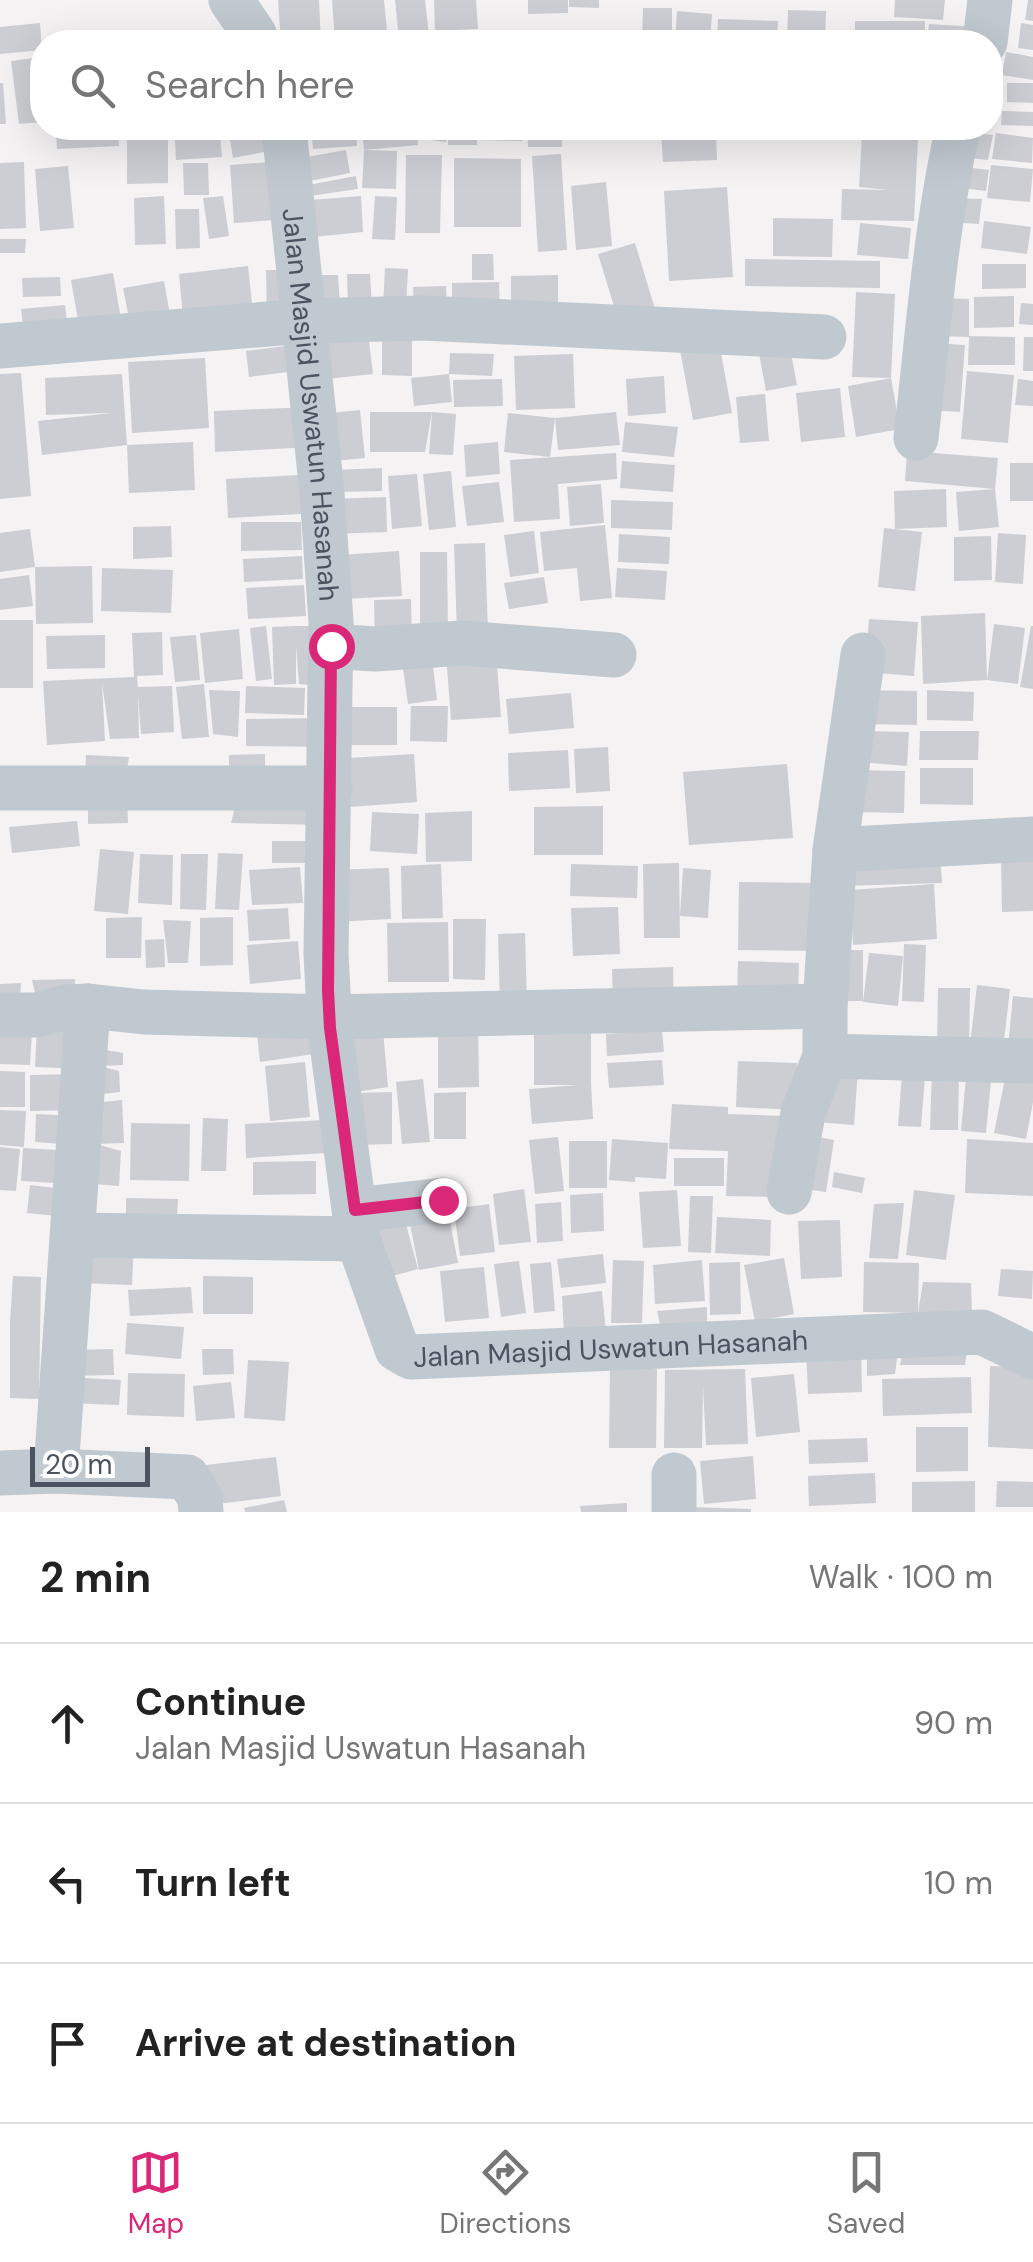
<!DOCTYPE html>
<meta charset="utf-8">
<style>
:root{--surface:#fff;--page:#f2f2f2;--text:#222;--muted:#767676;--line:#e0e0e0;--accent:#db2777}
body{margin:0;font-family:"DM Sans",sans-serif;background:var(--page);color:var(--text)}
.scale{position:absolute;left:30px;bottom:25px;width:120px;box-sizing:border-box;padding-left:10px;border:5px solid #4a535f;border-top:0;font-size:28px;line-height:35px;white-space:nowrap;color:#4a535f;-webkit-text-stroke:8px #fff;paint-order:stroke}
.stop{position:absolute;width:30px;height:30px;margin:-22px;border:8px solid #db2777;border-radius:50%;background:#fff}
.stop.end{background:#db2777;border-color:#fff;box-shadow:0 2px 10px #0008}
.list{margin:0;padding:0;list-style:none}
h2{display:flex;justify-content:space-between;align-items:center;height:130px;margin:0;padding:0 40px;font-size:42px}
h2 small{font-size:32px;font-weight:400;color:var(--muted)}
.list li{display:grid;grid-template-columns:65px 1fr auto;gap:30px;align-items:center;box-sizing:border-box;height:160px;padding:0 40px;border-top:2px solid var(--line)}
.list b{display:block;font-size:38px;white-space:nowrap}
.list p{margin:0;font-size:32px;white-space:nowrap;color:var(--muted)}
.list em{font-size:32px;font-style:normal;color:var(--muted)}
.icon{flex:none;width:55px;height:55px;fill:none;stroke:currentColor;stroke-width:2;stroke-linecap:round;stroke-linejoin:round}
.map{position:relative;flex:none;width:1033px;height:1512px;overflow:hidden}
.search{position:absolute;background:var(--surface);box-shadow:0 10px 40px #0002;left:30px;right:30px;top:30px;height:110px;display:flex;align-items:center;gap:25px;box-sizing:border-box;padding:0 35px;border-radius:40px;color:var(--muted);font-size:38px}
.sheet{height:610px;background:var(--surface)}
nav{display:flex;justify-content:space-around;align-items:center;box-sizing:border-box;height:140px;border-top:2px solid var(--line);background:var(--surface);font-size:28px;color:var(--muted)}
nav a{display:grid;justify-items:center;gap:5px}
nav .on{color:var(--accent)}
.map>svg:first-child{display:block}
.building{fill:#ccced4}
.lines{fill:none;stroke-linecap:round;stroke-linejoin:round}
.street{stroke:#c0c8d0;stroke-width:45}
.route{stroke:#db2777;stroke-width:12}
.labels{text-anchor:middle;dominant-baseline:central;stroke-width:9;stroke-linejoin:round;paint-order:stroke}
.street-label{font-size:28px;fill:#4a535f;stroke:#fff}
</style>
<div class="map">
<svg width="1033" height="1512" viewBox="0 0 1033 1512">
<rect width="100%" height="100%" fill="#f4f2f2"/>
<path class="building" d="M278 0H319L321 42H281Z
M332 0H384L388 41 335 42Z
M395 0H425L429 36 399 39Z
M434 0H476L478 29 435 31Z
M528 0H568V13L528 14Z
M569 0H599V8L569 7Z
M895 0H945L943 20 894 17Z
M1028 0H1033V21L1025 20Z
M643 8H672V42H642Z
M788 10 826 11 825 42H787Z
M677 11 712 14 710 42H675Z
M718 19 778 21 777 42H717Z
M855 21H925V42H855Z
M40 23 42 50 0 54V27Z
M1021 23 1033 25V50L1018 48Z
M929 24 975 27 974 42H927Z
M106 32 107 42H53V36Z
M188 32V42H162L161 33Z
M221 32V42H197L196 33Z
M1006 52 1033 57V80L1002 75Z
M42 57V122L19 124 11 61Z
M0 83H3L6 124H0Z
M1007 83H1033V103L1007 102Z
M1002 111 1033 112V126L1001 125Z
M56 128H118L119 146 57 149Z
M127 128H168V183L127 184Z
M228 128H275L279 149 233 158Z
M311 128H356L357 146 313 149Z
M362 128H416L418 145 364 150Z
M424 128H447L446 142 424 139Z
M448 128H477V145H448Z
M480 128H522V141L479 140Z
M527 128H562V147H528Z
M716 132 717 160 663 162 661 134Z
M964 132 993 135 988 160 960 157Z
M996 133 1033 138 1032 163 992 159Z
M862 135 918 139 914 221 841 220 842 189 889 190 859 187Z
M220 136 222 157 176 160 175 140Z
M346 150 350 173 305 182 301 158Z
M364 150 397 151 396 189 362 188Z
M561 154 567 250 538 252 532 156Z
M406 155H442L440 233H405Z
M454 158 521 159V227H454Z
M24 162 26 228 0 229V163Z
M271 162 275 220 234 223 230 165Z
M183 163H208L209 195H184Z
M991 165 1033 169 1030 202 987 198Z
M68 166 74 228 40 231 35 169Z
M955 166 989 170 986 191 953 187Z
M356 176 358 189 310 196 308 185Z
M606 182 612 246 576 250 571 186Z
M727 187 733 277 669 281 664 191Z
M164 196 166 244 135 245 134 198Z
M223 196 229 236 209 239 203 198Z
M361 196 363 232 313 237 310 200Z
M375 196 397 197 395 240 372 239Z
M949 198 982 199 979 224 947 222Z
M175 209H199L200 248 176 249Z
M773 218 833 219 832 257 773 256Z
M984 221 1031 227 1027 254 981 248Z
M860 223 911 228 908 259 857 255Z
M0 239H26L25 253H0Z
M635 243 655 309 618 319 598 254Z
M472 254H493L494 280H472Z
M745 259 880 261V288L745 286Z
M982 264H1026V288L982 289Z
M248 266 254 321 184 328 179 274Z
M385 268 408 269 406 308 383 307Z
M266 270H293V317L267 320Z
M113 273 123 330 81 337 71 280Z
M347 274H370L372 306 348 307Z
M314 275H338L340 305 315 306Z
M558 275V304L511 305V276Z
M60 277 61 296 23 297 22 278Z
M164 281 172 326 132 334 123 288Z
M499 282 500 312 452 313V283Z
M446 286 447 309 414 310 413 287Z
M856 292 895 294 891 378 852 377Z
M1014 296V327L974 328V297Z
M941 298 969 299V336L1015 337V365H968L969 337 939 336Z
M1021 303 1033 304V325L1019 324Z
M65 305 69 338 25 342 21 309Z
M382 323 412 324V376L382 375Z
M367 325 373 374 327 379 320 330Z
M1024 337H1033V371H1023Z
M719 342 732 413 693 420 680 350Z
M789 342 797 385 766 391 758 348Z
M932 343 965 345 960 412 927 410Z
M301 344 304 370 249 377 246 351Z
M450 353 494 354 492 376 449 374Z
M573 354 575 408 516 410 514 356Z
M205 358 209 428 132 433 128 362Z
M967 371 1014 375 1008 443 961 439Z
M21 373 31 496 0 499V374Z
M122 374 127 445 193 442 195 490 129 493 127 445 42 455 38 421 112 413 46 415 45 378Z
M449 374 452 402 414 406 411 378Z
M664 376 666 413 628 416 626 379Z
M891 378 900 429 856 437 848 386Z
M502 379 503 406 454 407 453 380Z
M1018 379 1033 381V406L1015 405Z
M840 388 845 437 801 442 796 393Z
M765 394 769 441 740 443 736 397Z
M311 407 313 447 215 452 214 411Z
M360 410 365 458 325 462 320 414Z
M370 412H432L425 452H370Z
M432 412 456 414 453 455 429 454Z
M616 412 620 445 558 450 555 418 550 457 504 452 508 413 555 418Z
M625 422 678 427 674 457 622 452Z
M498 442 500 474 466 477 464 445Z
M907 451 998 458 995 489 905 481Z
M616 453 617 479 558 484 560 519 514 522 510 460Z
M622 461 675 465 673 492 620 488Z
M1010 463H1033V501H1010Z
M382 468V491L334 492 333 470Z
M451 471 456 527 429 530 423 474Z
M317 474 319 513 228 518 226 479Z
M417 474 422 526 392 529 388 476Z
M499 482 504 522 467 526 462 486Z
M601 484 604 523 570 526 567 487Z
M946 489 947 527 895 529 894 491Z
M995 489 999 527 959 531 956 492Z
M386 497 387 532 332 534 331 499Z
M611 500 673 502 672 530 611 528Z
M241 522H301L302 550 241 551Z
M605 525 612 598 580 601 577 568 544 571 540 532Z
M171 526 172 557 133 559V527Z
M884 528 922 532 915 591 878 587Z
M30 529 35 567 0 572V533Z
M534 531 539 573 510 577 504 535Z
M998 533 1026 535 1023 584 995 582Z
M619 534 670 537 669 564 618 562Z
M991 536 992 580 954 581V537Z
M485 543 488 633 457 634 454 544Z
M399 551 402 596 343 599 341 555Z
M420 552H447L448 633H420Z
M302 556 303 579 244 582 243 559Z
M92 566 93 623 36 624 35 567Z
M102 568 173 570 171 613 101 611Z
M617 568 667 571 665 600 615 597Z
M29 575 33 606 0 610V579Z
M544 577 548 603 509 609 504 583Z
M304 585 306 616 248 619 246 588Z
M411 599 412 646 375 647 374 600Z
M985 613 987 680 994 624 1025 628 1018 684 987 680 923 684 921 616Z
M869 619 918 622 914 676 865 672Z
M0 620H33V688H0Z
M266 626 272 679 256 681 250 628Z
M294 626H318L317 686 299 684 296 645V684L274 685 272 627Z
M1031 626H1033V689L1020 687Z
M239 629 243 679 205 683 200 633Z
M162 632 163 675 137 676 138 687 172 686 174 732 141 734 138 694 139 738 110 739 102 683 105 741 47 745 43 681 134 677 132 633Z
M105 635V668L47 669 46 636Z
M196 635 200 680 175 682 170 637Z
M431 649 437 700 408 704 401 654Z
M496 651 501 717 451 720 446 654Z
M204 684 209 737 182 739 176 687Z
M246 686 305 688 304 715 245 713Z
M209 690 240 691 238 737 213 734Z
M862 690 917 691V725L861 724Z
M927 690 974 692 973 721 927 720Z
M571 693 574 728 509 734 506 699Z
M411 706H448L447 742 410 741Z
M337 707H397V745H337Z
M321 718V747L246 746V719Z
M861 731 909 732 907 766 859 762Z
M920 731H979L978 760H919Z
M608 747 610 791 576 793 574 749Z
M568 750 570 788 509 791 508 753Z
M265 754V780H229V755Z
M414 754 417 802 335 808 332 759Z
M86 755 129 757 126 775 85 776Z
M787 764 793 838 689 845 683 772Z
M920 768H973V805L920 804Z
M851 770 905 771 904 813 850 812Z
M127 796 128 823 88 824V797Z
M603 806V855H534V807Z
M235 807H318L323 825 231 823Z
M472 811V861L426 862 425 813Z
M372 812 419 814 417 854 370 851Z
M77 821 80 846 12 853 9 827Z
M272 841H311V863H272Z
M100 849 134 852 128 914 94 911Z
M940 851 942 883 843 886V854Z
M218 853 243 854 239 910 215 909Z
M140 854 173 855 172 905 138 903Z
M181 854H208L206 910 180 909Z
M1033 857V911L1002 912 1001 858Z
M679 863 680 938H644L643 864Z
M441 864 443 918 402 919 401 866Z
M571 864 638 866 637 898 570 896Z
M300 867 303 903 252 905 249 870Z
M389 868 391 919 333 922 331 870Z
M683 868 711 870 708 918 680 916Z
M739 882 818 883 817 951 738 950Z
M934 884 937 939 853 945 850 890Z
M618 907 620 954 573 956 571 908Z
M288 908 290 939 249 941 247 910Z
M142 917 141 958H106V918Z
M233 917V965L200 966V918Z
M453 919H486L485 980 453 979Z
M163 920 191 921 188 963H168Z
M448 922 449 982H388L387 923Z
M525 933 527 1004 500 1005 498 934Z
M164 939 165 967 146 968 145 940Z
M298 941 301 979 250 984 247 945Z
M904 944 926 945 924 1002 902 1001Z
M831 950H863V1001H830Z
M869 953 903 956 898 1006 863 1002Z
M738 961 799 963 798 998 737 996Z
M673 967 674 1004 613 1005 612 969Z
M75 979V995L36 997 32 980Z
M21 983 20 1001 0 1002V984Z
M977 985 1010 989 1003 1049 970 1045Z
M938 988H970L969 1052H937Z
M1013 996 1033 998V1050L1008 1047Z
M382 1019 388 1087 349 1093 348 1023Z
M534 1022H591V1084L593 1119 532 1124 529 1089 578 1085H534Z
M438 1023H478L479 1087 438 1088Z
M311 1026 314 1054 260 1062 257 1034Z
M37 1027 82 1029 81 1069 35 1067Z
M662 1030 664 1052 607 1056 606 1034Z
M0 1031 32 1032 30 1065 0 1064Z
M94 1048 123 1053V1065L99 1066 119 1071 120 1092 94 1095Z
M662 1060 664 1085 609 1088 607 1063Z
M738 1061 797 1063 795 1110 736 1107Z
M305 1062 310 1117 270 1121 265 1066Z
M903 1062 926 1064 921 1127 898 1126Z
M967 1067 992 1070 986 1133 961 1131Z
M820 1068 858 1070 854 1125 817 1122Z
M932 1068 959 1069 958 1130H930Z
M1007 1068 1033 1073V1102L1026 1139 994 1133Z
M0 1071 25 1072V1107H0Z
M78 1074V1110L30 1111V1075Z
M423 1079 430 1142 402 1144 396 1082Z
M392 1092V1144L356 1145V1093Z
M466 1092V1139H434V1093Z
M122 1100 124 1143 96 1144 93 1103Z
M672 1104 728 1107V1114L786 1116 783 1197 726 1196 728 1151 669 1149Z
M0 1110 26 1111 24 1147 0 1145Z
M36 1114 78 1116 75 1145 35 1142Z
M203 1118 228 1119 226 1171H201Z
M324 1120 326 1153 246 1158 245 1124Z
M131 1123 190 1124 189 1181 130 1180Z
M806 1135 834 1140 826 1192 797 1188Z
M558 1137 564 1191 535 1194 529 1140Z
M612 1139 668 1143 666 1179 635 1177V1182L609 1180Z
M967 1139 1033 1143V1196L965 1193Z
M569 1141H607V1188H569Z
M96 1144 121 1151 119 1186 95 1184Z
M0 1147 20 1149 16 1191 0 1190Z
M23 1148 76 1151 73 1184 21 1181Z
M674 1158H724V1186H674Z
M316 1161V1194L253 1195V1162Z
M834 1172 865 1178 862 1193 832 1187Z
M30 1185 71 1190 68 1217 27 1213Z
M524 1189 531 1242 499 1245 493 1194Z
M677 1190 681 1246 643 1248 639 1192Z
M914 1190 955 1195 946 1260 906 1255Z
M603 1193 604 1231 571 1233 570 1195Z
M690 1196H713L711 1253 688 1252Z
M126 1198 178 1199 177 1216 126 1215Z
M561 1202 563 1241 537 1243 535 1204Z
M904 1203 898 1259 869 1258 874 1204Z
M489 1204 495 1252 460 1256 454 1209Z
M447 1206 458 1263 419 1270 408 1214Z
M403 1213 418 1269 378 1280 363 1225Z
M717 1217 771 1220 770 1256 715 1253Z
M840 1220 842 1277 801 1279 798 1221Z
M80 1240 134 1243 132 1285 78 1283Z
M603 1254 606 1283 561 1288 557 1259Z
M784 1258 794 1314 755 1322 744 1265Z
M613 1260 644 1261 642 1323H611Z
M702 1260 705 1301 655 1304 653 1265Z
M519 1261 526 1313 501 1317 494 1264Z
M551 1262 555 1311 534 1313 530 1264Z
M740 1262 741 1314 710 1315 709 1263Z
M864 1262 919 1263 918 1313 863 1312Z
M484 1267 489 1318 445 1322 440 1271Z
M1001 1269 1033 1271 1032 1299 998 1296Z
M13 1276 41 1277 39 1399 10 1398V1321Z
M203 1276 253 1277V1314H203Z
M923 1282 971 1283 972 1317 918 1313Z
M191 1287 193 1313 130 1316 128 1290Z
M602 1291 606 1332 564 1336 562 1296Z
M707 1307V1330L662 1333 657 1311Z
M127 1323 184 1327 181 1359 125 1354Z
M867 1343H899L895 1374 867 1376Z
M968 1345 965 1365H900L904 1347Z
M861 1347 862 1392 808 1394 806 1349Z
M113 1349 114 1375 67 1376V1350Z
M202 1349H233L234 1374 203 1375Z
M248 1360 289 1362 285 1421 244 1418Z
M990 1366 1033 1367V1449L988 1447Z
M610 1369H657L656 1448H609Z
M745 1369 748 1444 706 1445 703 1386 702 1448H664L665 1370Z
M128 1373 185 1374 184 1417 127 1415Z
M794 1374 800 1432 756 1437 751 1378Z
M68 1377 121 1380 119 1405 66 1403Z
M971 1377 972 1413 883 1416 882 1379Z
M231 1382 235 1418 196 1421 193 1386Z
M916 1427H968V1471L916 1472Z
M867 1438 868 1462 809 1464 808 1440Z
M753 1456 756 1499 704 1504 700 1461Z
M276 1457 281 1496 209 1505 205 1465Z
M875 1473 876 1503 809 1506 808 1476Z
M975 1481V1512H912V1482Z
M997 1481 1033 1482V1507H996Z
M284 1500 287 1512H245L244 1508Z
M627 1503V1512H581L580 1506Z
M689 1507 751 1509V1512H689Z"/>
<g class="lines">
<g class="street">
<path d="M231 0 254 34 257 42"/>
<path d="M985 42 990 0"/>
<path id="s1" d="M284 128 322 493 331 621 326 954 330 1029 358 1239 397 1349 411 1357 982 1332 1033 1357"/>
<path d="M0 346 305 321 423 318 824 337"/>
<path d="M916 438C928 334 935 229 958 128"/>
<path d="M331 646 375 649 463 643 614 655"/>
<path d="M863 655 835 850 1033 839"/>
<path d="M0 788H330"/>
<path d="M0 1015H36L67 1007 88 1006 144 1012 330 1017 825 1006"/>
<path d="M825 1056 1033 1061"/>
<path d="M789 1192 803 1113 825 1056V1006L835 850"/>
<path d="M355 1210 443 1200"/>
<path d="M73 1235 358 1239"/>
<path d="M56 1471 88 1006"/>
<path d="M0 1473 56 1471 187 1477 200 1498 201 1512"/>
<path d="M674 1475V1512"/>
</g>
</g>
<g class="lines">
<path class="route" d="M331 646 328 990 330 1028 355 1210 443 1200"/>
</g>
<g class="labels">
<g class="street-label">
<text stroke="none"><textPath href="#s1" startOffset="278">Jalan Masjid Uswatun Hasanah</textPath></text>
<text stroke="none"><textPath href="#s1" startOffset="1448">Jalan Masjid Uswatun Hasanah</textPath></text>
</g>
</g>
</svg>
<div class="scale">20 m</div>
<div class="stop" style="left:331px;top:646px"></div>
<div class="stop end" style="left:443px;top:1200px"></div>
<div class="search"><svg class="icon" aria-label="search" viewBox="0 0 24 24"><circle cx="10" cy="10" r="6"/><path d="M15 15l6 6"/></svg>Search here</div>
</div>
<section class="sheet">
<h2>2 min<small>Walk · 100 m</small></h2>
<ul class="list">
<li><svg class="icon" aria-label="ahead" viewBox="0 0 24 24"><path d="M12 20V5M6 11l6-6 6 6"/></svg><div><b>Continue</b><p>Jalan Masjid Uswatun Hasanah</p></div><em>90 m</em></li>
<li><svg class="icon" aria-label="left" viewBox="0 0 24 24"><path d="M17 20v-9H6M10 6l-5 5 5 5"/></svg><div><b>Turn left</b></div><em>10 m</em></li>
<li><svg class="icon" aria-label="arrive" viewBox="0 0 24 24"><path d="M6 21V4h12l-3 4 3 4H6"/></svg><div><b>Arrive at destination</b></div></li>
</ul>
</section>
<nav>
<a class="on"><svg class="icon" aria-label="map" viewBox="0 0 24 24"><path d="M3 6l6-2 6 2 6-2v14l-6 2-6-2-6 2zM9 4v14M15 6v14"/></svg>Map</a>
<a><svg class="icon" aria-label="directions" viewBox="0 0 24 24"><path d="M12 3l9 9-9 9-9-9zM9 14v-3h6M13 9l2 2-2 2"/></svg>Directions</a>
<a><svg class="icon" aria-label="saved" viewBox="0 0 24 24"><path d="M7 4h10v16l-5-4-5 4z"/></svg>Saved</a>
</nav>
